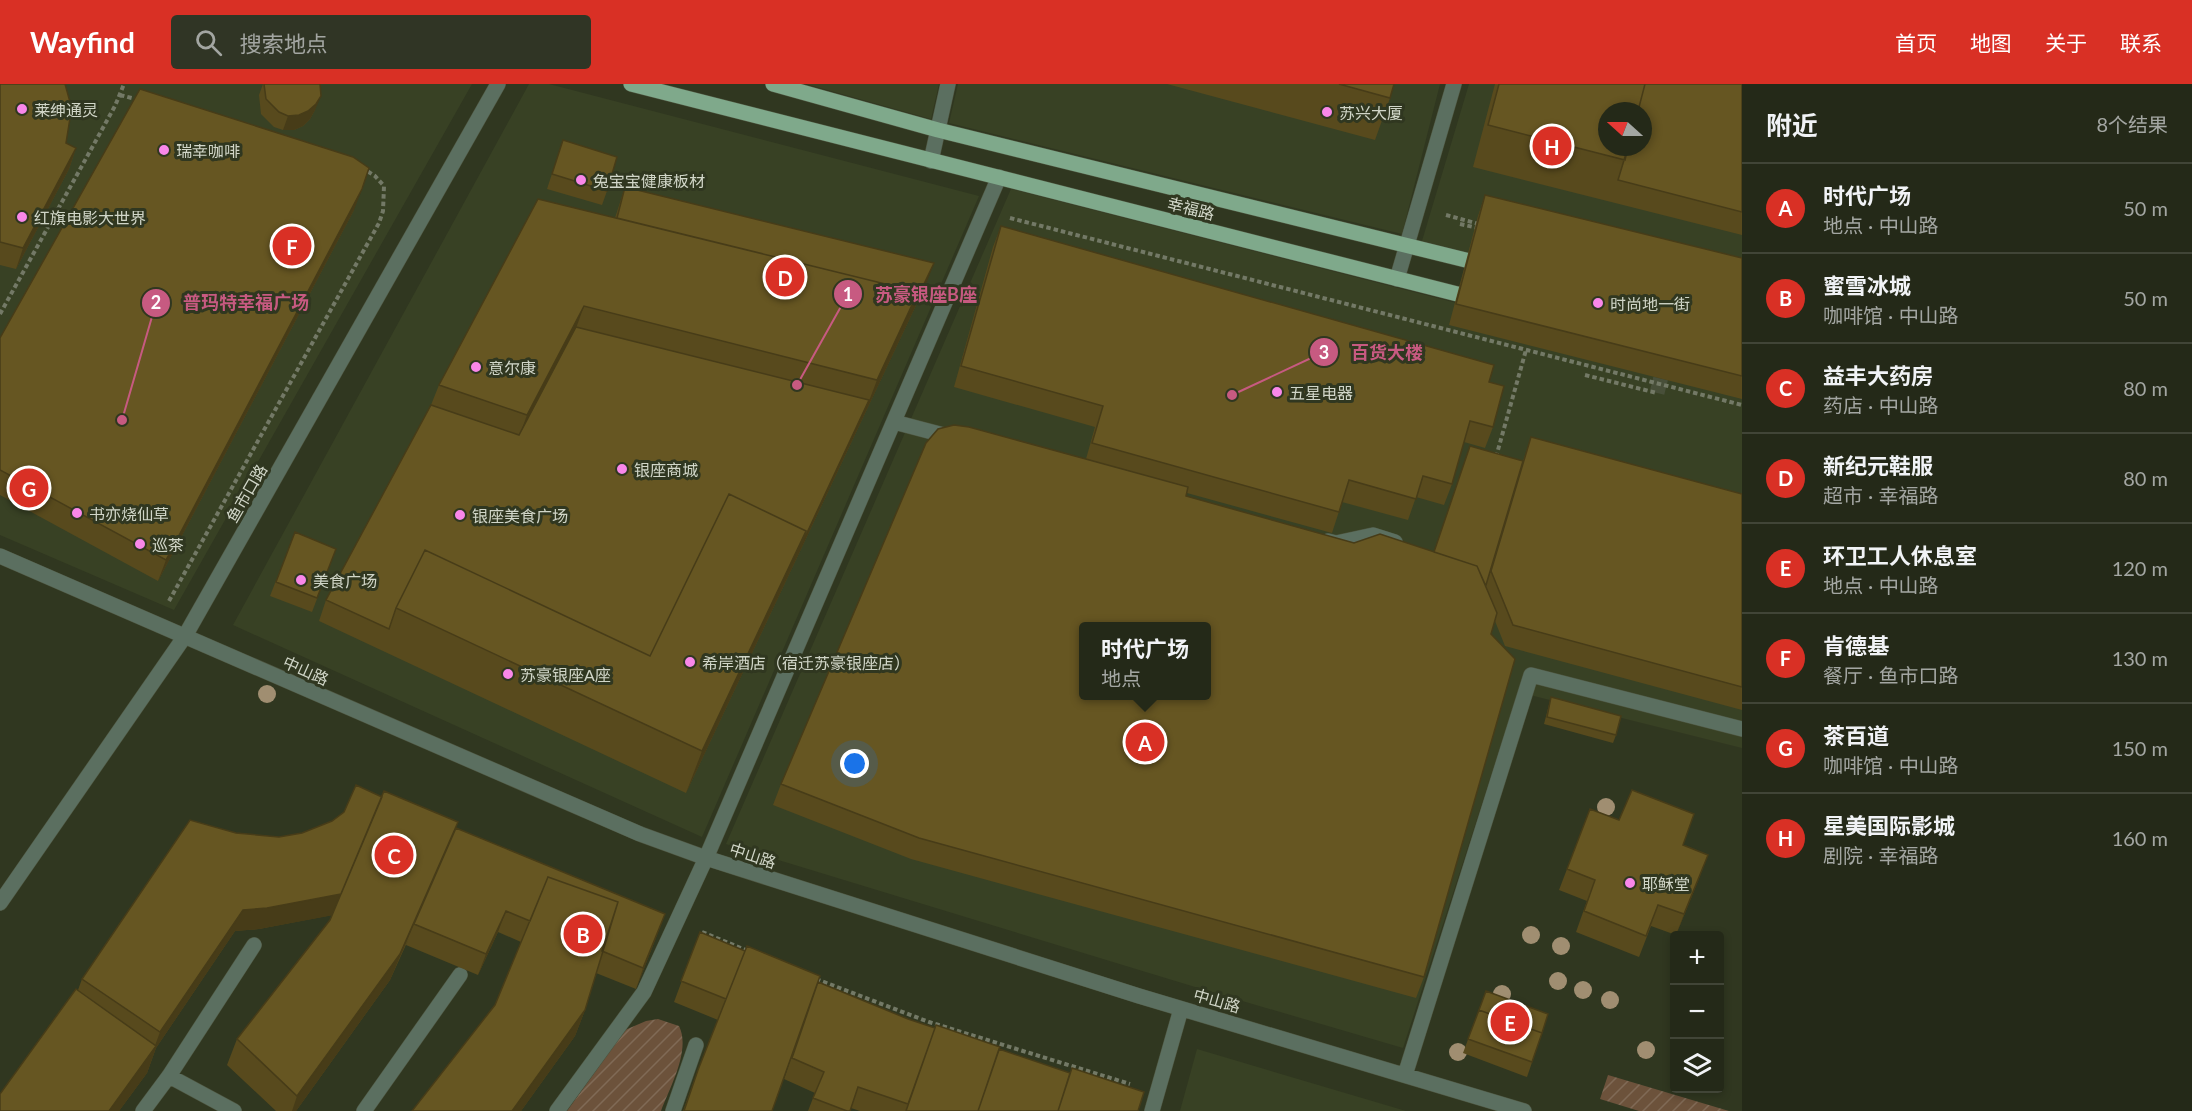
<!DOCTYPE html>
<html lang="zh">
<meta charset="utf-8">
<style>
:root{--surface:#242918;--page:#303525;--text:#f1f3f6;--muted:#a3a6a2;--line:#414537;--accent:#d93025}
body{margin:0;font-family:Lato,"Noto Sans SC",sans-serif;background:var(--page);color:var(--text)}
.controls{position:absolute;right:18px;bottom:18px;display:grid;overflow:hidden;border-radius:6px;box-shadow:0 3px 9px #0003}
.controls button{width:54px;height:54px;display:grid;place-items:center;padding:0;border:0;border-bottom:2px solid var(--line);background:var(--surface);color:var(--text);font:30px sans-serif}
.compass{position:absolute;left:1598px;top:18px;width:54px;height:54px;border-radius:50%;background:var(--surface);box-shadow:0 3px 9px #0003;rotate:291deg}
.you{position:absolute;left:855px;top:680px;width:21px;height:21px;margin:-15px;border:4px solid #fff;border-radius:50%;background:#1a73e8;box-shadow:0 0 0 9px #1a73e833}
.badge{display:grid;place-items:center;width:39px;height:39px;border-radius:50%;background:var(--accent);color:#fff;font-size:20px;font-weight:700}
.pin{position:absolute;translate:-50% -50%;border:3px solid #fff;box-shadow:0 2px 6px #0006}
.popup{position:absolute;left:1079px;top:538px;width:132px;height:78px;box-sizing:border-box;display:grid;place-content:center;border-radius:6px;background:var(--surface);filter:drop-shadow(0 2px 4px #0005);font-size:20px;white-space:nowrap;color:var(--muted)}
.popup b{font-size:22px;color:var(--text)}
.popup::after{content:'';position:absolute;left:50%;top:100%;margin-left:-12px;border:12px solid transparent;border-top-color:var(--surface)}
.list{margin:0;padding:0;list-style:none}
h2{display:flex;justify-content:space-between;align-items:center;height:78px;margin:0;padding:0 24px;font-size:26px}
h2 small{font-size:20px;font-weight:400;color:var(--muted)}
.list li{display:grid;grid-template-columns:39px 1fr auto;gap:18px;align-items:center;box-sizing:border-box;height:90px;padding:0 24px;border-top:2px solid var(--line)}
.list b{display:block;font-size:22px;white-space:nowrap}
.list p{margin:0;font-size:20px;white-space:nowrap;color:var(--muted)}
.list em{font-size:20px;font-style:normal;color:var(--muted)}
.icon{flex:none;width:33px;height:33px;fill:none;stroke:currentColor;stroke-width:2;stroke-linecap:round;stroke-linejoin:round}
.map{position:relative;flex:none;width:1742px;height:1027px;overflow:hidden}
header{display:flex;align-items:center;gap:36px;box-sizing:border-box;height:84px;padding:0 30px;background:var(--accent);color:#fff}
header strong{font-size:28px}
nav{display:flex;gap:33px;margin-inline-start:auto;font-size:21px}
.search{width:420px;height:54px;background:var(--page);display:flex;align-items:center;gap:15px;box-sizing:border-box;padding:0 21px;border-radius:6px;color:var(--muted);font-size:22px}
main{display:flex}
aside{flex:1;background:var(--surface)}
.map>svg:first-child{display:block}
.built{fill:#384124;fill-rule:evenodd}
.garden{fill:url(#garden-furrows)}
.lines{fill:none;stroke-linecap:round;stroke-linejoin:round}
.minor-tunnel{stroke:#484f39;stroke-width:15;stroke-dasharray:15 8;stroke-linecap:butt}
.minor-casing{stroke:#4d543e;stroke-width:16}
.major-casing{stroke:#4d543e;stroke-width:16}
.path{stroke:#737966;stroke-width:4;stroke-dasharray:4.5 3;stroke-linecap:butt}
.minor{stroke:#5b6f60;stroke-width:15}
.major{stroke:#7fa98b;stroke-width:15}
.tree{fill:#a08e71}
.wall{fill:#584a1d}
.shaded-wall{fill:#473c18}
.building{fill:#665622;stroke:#473c18;stroke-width:1.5;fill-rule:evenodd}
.poi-dot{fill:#f987e9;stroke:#303720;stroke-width:2}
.labels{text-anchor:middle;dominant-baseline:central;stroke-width:6;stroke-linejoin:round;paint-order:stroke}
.poi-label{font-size:16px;fill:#d1d6c8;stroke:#303720;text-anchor:start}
.street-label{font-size:16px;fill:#d1d6c8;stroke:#303720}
.leader{fill:none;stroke:#c75a81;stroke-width:2}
.callout-dot{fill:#c75a81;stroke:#303720;stroke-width:2}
.mark-label{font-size:18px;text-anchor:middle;font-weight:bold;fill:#fff}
.callout-label{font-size:18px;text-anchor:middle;font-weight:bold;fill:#c75a81;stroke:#303720;stroke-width:6;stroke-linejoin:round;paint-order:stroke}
</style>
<header>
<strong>Wayfind</strong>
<div class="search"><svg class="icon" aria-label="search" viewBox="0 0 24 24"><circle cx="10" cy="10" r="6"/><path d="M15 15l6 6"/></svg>搜索地点</div>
<nav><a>首页</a><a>地图</a><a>关于</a><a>联系</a></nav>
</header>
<main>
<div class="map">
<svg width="1742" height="1027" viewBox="0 0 1742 1027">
<defs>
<pattern id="garden-furrows" width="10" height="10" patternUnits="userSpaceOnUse" patternTransform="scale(1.5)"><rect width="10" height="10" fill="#6c523b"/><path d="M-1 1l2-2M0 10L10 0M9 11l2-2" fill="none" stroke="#806a56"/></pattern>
</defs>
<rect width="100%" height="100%" fill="#303720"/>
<path class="built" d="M0 0H472L174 526 0 451Z
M529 0H549L979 112 702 753 233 541Z
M806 0H939L931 35Z
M958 0H1440L1402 150 949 39Z
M1469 0H1742V236L1422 157ZM1607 27H1643V63H1607Z
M1011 105 1742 292V664L1518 608 1403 964 1205 906 726 760ZM1084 542H1206V612H1084Z
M1197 965 1406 1027H1180Z"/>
<path class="garden" d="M658 935 679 942C691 966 670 1003 661 1027H567L625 946 646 937Z
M1608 991 1729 1027H1639L1600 1015Z"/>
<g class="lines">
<path class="minor-tunnel" d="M1657 309 1665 277"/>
<defs>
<path id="minor" d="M931 77 948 0
M1397 195 1454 0
M894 338 955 354
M1328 457 1336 459 1373 451 1395 458
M0 472 640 750 706 774 1139 912 1524 1027
M0 819 185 552 498 0
M1405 991 1531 591 1742 645
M169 992 234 1027
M143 1027 169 992 254 861
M364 1027 460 891
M557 1027 644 908 706 774 999 93
M673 1027 696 961
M1152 1027 1181 925"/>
<path id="major" d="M631 0 1477 215
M773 0 938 46 1486 181"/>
</defs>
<use href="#minor" class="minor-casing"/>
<use href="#major" class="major-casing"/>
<path class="path" d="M120 11 139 16
M1446 131 1479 140
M1010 134 1742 321
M1460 140 1478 144
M0 230 115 22 124 0
M1585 291 1657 309
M1496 373 1526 266
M169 517 379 139 383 127 384 102 375 92 364 85
M702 848 748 867
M816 895 929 938 1130 1000"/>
<use href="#minor" class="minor"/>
<use href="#major" class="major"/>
</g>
<g class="tree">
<circle cx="267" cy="610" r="9"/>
<circle cx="1606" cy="723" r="9"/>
<circle cx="1531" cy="851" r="9"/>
<circle cx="1561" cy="862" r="9"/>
<circle cx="1558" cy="897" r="9"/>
<circle cx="1583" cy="906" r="9"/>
<circle cx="1502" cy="910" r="9"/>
<circle cx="1610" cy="916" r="9"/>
<circle cx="1646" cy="966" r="9"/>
<circle cx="1458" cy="968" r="9"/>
</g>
<path class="wall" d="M0 0 66 59 76 64 69 85 16 185 0 181Z
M263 0H320L315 26 310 35 303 42 294 46H283L274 43 261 30 259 11Z
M1167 0H1394L1390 14 1375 56Z
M1495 0H1742V151L1473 83Z
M563 56 607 107 602 121 547 105Z
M625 103 926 200 686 709 319 537 326 516 431 321 439 301 615 134Z
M1485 111 1742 174V315L1449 241 1478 132Z
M354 126 158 497 0 411V254Z
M1001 142 1489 298 1493 343 1485 364 1464 358 1452 400 1444 421 1416 413 1408 436 1342 418 1332 449 1187 409 1186 412 1354 459 1434 468 1523 377 1531 353 1742 410V626L1505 562 1495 537 1491 550 1424 893 1416 914 911 775 773 721 781 700 1086 375 1095 343 954 303 993 163Z
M295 448 336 465 312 528 270 512Z
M1551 613 1616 651 1613 659 1544 640Z
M382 713 456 744 657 851 636 905 596 889 585 926 575 952 521 1027H412L495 921 521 858 498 848 478 891 406 861 409 854 390 896 296 1027H276L227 981 237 955 330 836 332 831 259 845 235 847 156 964 147 989 119 1027H0L78 906 82 895 236 749 279 753 302 749 332 737Z
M1590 725 1683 761 1700 792 1676 851 1651 842 1639 873 1576 848 1587 817 1559 806Z
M700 848 908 935 999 965 1138 1027H860L851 1024 850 1027H808L815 1009 784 995 807 928 772 1027H683L698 986 718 936 674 918Z
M1486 907 1542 949 1527 993 1463 969Z"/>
<path class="shaded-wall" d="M321 12 315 26 310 35 303 42 294 46H283L288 32Z
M76 64 69 85 16 185 23 164Z
M362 105 354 126 158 497 166 476Z
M934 179 926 200 686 709 702 667 806 447 869 317 877 296 918 208Z
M584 222 569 264 512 372 527 331Z
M458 738 390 896 296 1027H292L297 1012Z
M1708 771 1700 792 1676 851 1684 830Z
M342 810 334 831 259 845 235 847 156 964 147 989 119 1027H109L153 967 160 948 243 826Z
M506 827 498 848 478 891 486 870Z
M665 830 657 851 636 905 643 884Z
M585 926 575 952 521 1027H512Z"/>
<path class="building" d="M0 0H65L70 18V34L66 59 76 64 23 164 0 158Z
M264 0H320L321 12 316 20 308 27 299 31 288 32 279 28 266 15Z
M1339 0H1394L1390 14Z
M1499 0H1645L1638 27H1607V63H1628L1625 76 1488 41Z
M1645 0H1742V128L1618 96 1628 63H1643V27H1638Z
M140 5 353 73 369 84 362 105 166 476 0 386V254Z
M563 56 617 73 607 107 552 90Z
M625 103 934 179 910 229 918 208 617 134Z
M1485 111 1742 174V292L1456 220Z
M538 115 918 208 877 296 584 222 527 331 439 301Z
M1001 142 1494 281 1489 298 1504 302 1493 343 1470 337 1452 400 1423 392 1416 415 1349 396 1339 428 1092 359 1103 322 961 282Z
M576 243 869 316 798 468 806 447 729 410 650 572 425 466 396 524 389 545 326 516 431 321 519 351Z
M954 341 969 343 1188 403 1186 412 1354 459 1380 450 1477 482 1497 529 1491 550 1515 575 1424 893 919 754 781 700 926 359 938 345ZM1083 543H1206V612H1083Z
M1531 353 1742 410V603L1513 541 1491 487Z
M1470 362 1523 377 1486 501 1485 500 1477 482 1434 468Z
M729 410 806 447 702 667 396 524 425 466 650 572Z
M295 448 336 465 317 514 276 498Z
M1551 613 1621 632 1616 651 1547 633Z
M356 701 382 713 341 810 267 824 243 826 160 948 82 895 190 736 236 749 279 753 302 749 332 737 344 728Z
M1632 706 1694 730 1683 761 1708 771 1684 830 1658 821 1646 852 1584 827 1595 796 1567 785 1590 725 1619 736Z
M384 707 458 738 400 870 297 1012 237 955 330 836Z
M456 744 665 830 643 884 602 867 618 818 548 793 530 837 506 827 486 870 414 840Z
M548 793 618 818 585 926 512 1027H412L495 921Z
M700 848 745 867 726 915 681 897Z
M747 862 820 892 772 1027H684L698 986Z
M818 898 908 935 935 944 908 1020 858 1003 850 1027H847L813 1014 824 988 792 974Z
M76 905 156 962 109 1027H0V1010Z
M1486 907 1548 930 1542 949 1479 926Z
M1479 926 1542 949 1532 978 1468 955Z
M936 941 1000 963 978 1027H906Z
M999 965 1070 989 1058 1027H978Z
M1072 984 1144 1008 1138 1027H1058Z"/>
<g class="poi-dot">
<circle cx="22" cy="25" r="6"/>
<circle cx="1327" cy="28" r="6"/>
<circle cx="164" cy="66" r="6"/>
<circle cx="581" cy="96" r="6"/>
<circle cx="22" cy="133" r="6"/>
<circle cx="1598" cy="219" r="6"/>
<circle cx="476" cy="283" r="6"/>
<circle cx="1277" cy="308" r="6"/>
<circle cx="622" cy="385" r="6"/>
<circle cx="77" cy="429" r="6"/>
<circle cx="460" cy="431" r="6"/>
<circle cx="140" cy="460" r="6"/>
<circle cx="301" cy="496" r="6"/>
<circle cx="690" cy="578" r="6"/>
<circle cx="508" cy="590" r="6"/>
<circle cx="1630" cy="799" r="6"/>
</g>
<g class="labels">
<g class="poi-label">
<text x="34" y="25">莱绅通灵</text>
<text x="1339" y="28">苏兴大厦</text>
<text x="176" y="66">瑞幸咖啡</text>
<text x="593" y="96">兔宝宝健康板材</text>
<text x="34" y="133">红旗电影大世界</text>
<text x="1610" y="219">时尚地一街</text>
<text x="488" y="283">意尔康</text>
<text x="1289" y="308">五星电器</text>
<text x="634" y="385">银座商城</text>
<text x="89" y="429">书亦烧仙草</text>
<text x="472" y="431">银座美食广场</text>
<text x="152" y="460">巡茶</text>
<text x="313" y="496">美食广场</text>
<text x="702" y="578">希岸酒店（宿迁苏豪银座店）</text>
<text x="520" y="590">苏豪银座A座</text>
<text x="1642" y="799">耶稣堂</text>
</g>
<g class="street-label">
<text transform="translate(1191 124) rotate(14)">幸福路</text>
<text transform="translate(246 409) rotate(-60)">鱼市口路</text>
<text transform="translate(306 586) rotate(24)">中山路</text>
<text transform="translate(753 771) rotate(18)">中山路</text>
<text transform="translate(1217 916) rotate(16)">中山路</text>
</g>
</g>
<path class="leader" d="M797 301L848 210M122 336L156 219M1232 311L1324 268"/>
<g class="callout-dot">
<circle cx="797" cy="301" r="6"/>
<circle cx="122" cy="336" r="6"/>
<circle cx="1232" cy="311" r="6"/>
<circle cx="848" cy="210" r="15"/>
<circle cx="156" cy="219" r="15"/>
<circle cx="1324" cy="268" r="15"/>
</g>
<g class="mark-label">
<text x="848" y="217">1</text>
<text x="156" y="225">2</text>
<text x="1324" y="275">3</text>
</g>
<g class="callout-label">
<text x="926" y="217">苏豪银座B座</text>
<text x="246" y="225">普玛特幸福广场</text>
<text x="1387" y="275">百货大楼</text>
</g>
</svg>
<div class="controls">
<button>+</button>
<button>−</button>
<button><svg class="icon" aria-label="layers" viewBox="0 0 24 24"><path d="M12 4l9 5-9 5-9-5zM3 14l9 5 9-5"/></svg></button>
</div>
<svg class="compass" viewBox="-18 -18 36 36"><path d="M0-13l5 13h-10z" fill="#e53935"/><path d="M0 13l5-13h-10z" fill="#a3a6a2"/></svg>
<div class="you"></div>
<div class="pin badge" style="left:1145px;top:658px">A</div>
<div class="popup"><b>时代广场</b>地点</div>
<div class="pin badge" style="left:583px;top:850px">B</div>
<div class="pin badge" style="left:394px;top:771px">C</div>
<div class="pin badge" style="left:785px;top:193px">D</div>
<div class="pin badge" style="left:1510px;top:938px">E</div>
<div class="pin badge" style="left:292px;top:162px">F</div>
<div class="pin badge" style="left:29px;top:404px">G</div>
<div class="pin badge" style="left:1552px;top:62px">H</div>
</div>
<aside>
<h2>附近<small>8个结果</small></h2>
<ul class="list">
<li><span class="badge">A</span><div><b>时代广场</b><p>地点 · 中山路</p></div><em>50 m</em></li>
<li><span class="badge">B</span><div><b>蜜雪冰城</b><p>咖啡馆 · 中山路</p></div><em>50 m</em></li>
<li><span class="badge">C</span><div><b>益丰大药房</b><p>药店 · 中山路</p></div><em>80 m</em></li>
<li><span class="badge">D</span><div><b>新纪元鞋服</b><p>超市 · 幸福路</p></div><em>80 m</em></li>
<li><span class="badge">E</span><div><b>环卫工人休息室</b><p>地点 · 中山路</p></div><em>120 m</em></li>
<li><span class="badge">F</span><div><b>肯德基</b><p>餐厅 · 鱼市口路</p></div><em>130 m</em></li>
<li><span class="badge">G</span><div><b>茶百道</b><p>咖啡馆 · 中山路</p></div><em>150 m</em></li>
<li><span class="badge">H</span><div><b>星美国际影城</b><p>剧院 · 幸福路</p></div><em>160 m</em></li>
</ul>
</aside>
</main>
